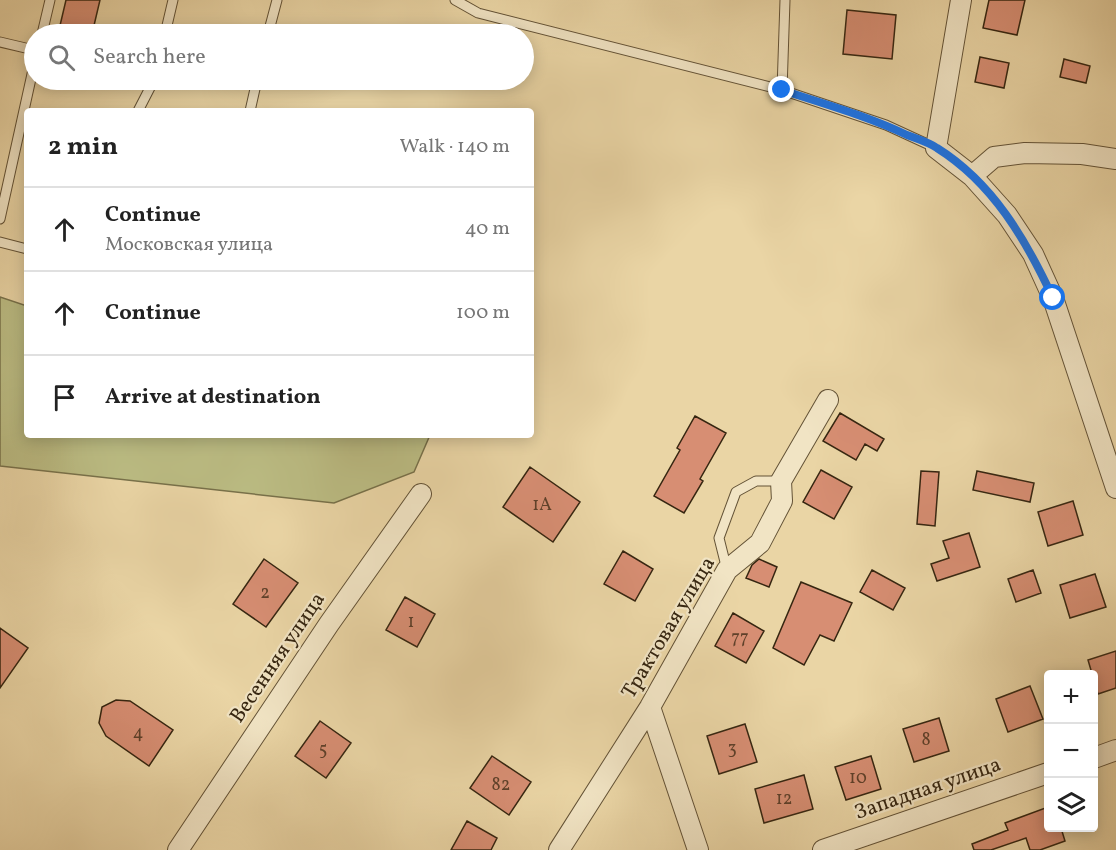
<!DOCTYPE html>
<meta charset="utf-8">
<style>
:root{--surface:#fff;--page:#f6f6f6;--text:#222;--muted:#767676;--line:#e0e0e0}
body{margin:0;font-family:Vollkorn,serif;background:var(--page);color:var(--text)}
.controls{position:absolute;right:18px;bottom:18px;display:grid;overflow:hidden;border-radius:6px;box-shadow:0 3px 15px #0003}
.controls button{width:54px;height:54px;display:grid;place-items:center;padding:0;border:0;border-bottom:2px solid var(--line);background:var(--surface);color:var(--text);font:30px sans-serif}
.stop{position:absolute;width:18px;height:18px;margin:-14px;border:4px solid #1a73e8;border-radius:50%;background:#fff}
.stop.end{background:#1a73e8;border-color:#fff;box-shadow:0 2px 6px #0008}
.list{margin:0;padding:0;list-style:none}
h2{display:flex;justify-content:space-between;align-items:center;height:78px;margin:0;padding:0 24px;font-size:26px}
h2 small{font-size:20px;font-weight:400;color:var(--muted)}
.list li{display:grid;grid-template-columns:39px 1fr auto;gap:18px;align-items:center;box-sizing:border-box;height:84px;padding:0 24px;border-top:2px solid var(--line)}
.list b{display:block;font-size:22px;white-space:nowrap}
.list p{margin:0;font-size:20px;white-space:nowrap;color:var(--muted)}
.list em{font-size:20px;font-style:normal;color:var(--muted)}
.icon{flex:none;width:33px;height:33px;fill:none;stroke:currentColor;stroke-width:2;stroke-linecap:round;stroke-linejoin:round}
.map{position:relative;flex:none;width:1116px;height:850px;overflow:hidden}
.search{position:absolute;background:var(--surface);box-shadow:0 3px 15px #0003;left:24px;top:24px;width:510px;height:66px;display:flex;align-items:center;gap:15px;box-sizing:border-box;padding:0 21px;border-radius:33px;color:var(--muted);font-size:22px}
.panel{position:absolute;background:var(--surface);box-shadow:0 3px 15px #0003;left:24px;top:108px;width:510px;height:330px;border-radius:6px}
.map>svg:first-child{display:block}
.green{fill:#bbbc83;stroke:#78714a;stroke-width:1.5}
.building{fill:#d78e73;stroke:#362611;stroke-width:1.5}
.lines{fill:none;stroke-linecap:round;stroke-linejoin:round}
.lane-casing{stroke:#635236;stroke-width:11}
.street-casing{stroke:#635236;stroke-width:22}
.lane{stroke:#f1e4c4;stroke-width:9}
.street{stroke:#f1e4c4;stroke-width:20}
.route{stroke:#1a73e8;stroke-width:8}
.labels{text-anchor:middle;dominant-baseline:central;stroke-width:4.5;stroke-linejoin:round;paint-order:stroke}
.number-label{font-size:18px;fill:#5e402a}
.street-label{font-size:21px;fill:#362611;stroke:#f1e4c4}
</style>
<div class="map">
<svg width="1116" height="850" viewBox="0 0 1116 850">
<rect width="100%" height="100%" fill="#ead5a5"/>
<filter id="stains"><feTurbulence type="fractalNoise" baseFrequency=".00333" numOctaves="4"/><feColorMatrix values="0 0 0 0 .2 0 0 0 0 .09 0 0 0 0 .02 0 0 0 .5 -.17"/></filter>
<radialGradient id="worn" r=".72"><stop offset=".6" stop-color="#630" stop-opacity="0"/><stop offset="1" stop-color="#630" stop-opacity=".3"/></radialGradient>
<path class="green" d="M0 297 27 306V435H430L414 472 334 503 0 466Z"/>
<path class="building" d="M66 0H100L92 34H58Z
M989 0H1025L1017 35 983 28Z
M847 10 896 15 892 59 843 54Z
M980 57 1009 63 1004 88 975 82Z
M1064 59 1090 66 1086 83 1060 77Z
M840 413 884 439 877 451 865 444 856 460 823 441Z
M695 416 726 433 700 479 703 481 684 513 654 496 680 450 677 448Z
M530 467 580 502 553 542 503 507Z
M821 470 852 487 834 519 803 502Z
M921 471 939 472 935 526 917 524Z
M977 471 1034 483 1030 502 973 490Z
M1073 501 1083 535 1048 546 1038 512Z
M969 533 980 567 937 581 931 564 949 558 943 541Z
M623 551 653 569 635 601 604 584Z
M264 559 298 583 266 627 233 604Z
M759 559 777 567 769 587 746 578 752 565Z
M872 570 905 588 893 610 860 592Z
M1033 570 1041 593 1016 602 1008 579Z
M1095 574 1106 607 1070 618 1060 585Z
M801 582 852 603 834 641 820 635 804 665 773 648Z
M405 597 435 614 417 647 386 630Z
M733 613 764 631 746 663 715 646Z
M0 628 28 648 0 688Z
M1116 651V688L1098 694 1088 660Z
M1030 686 1043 719 1008 732 996 699Z
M116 700 130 701 173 730 149 766 106 736 99 723 102 707Z
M939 718 949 751 914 762 903 729Z
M320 721 351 743 326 778 295 756Z
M745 724 757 762 719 774 707 736Z
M492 756 531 782 509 815 470 788Z
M871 756 881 789 846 800 835 767Z
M804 775 813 809 764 823 755 789Z
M1048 807V828H1061L1065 841 1040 850H1030L1026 838 991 850H974L972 844 1008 830 1005 823Z
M467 821 497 838 491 850H451Z"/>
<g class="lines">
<defs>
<path id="lane" d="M455 0 478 13 782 90 886 125 936 148
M42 34 50 0
M165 34 173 0
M268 34 277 0
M0 42 34 50
M782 90 785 0
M138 111 154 80
M250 111 257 80
M0 219 34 65
M0 242 27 249
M727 570 719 538 736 492 756 481H781"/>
<path id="street" d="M961 0 936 148 972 176 1007 215 1033 254 1053 298 1116 488
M972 176 994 157 1025 153 1082 154 1116 159
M650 707 698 850
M1094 758 1116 750
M178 850 329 624 421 494
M559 850 650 707 727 570 760 543 782 501 781 481 828 400
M823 850 1048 773"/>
</defs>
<use href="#lane" class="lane-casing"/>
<use href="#street" class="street-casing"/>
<use href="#lane" class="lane"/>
<use href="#street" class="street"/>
</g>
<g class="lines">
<path class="route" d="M782 90C824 104 867 116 907 135 917 139 928 142 937 148 993 183 1026 240 1053 298"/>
</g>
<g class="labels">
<g class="number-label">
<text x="542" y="505">1А</text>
<text x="265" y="593">2</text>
<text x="411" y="622">1</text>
<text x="740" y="638">77</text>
<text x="138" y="733">4</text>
<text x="926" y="740">8</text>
<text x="732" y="749">3</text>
<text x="323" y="750">5</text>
<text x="858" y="778">10</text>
<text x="501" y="785">82</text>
<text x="784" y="799">12</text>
</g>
<g class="street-label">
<text transform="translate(669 628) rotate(-59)">Трактовая улица</text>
<text transform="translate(278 658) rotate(-56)">Весенняя улица</text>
<text transform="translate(928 789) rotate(-19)">Западная улица</text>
</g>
</g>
<rect width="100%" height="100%" filter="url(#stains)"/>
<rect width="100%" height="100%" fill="url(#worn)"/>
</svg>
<div class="controls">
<button>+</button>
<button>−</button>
<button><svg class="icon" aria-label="layers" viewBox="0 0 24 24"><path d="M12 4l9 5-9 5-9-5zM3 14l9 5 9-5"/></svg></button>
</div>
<div class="stop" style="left:1053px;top:298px"></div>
<div class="stop end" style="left:782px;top:90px"></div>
<div class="search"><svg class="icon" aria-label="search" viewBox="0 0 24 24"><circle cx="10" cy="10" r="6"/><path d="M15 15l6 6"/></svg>Search here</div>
<section class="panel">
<h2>2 min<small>Walk · 140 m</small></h2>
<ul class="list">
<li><svg class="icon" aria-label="ahead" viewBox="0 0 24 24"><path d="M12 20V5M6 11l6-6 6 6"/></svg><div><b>Continue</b><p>Московская улица</p></div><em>40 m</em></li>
<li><svg class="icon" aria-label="ahead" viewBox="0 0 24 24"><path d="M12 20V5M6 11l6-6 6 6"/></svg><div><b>Continue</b></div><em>100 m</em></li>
<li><svg class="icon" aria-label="arrive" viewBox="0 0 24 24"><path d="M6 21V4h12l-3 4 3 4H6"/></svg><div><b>Arrive at destination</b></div></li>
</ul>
</section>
</div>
